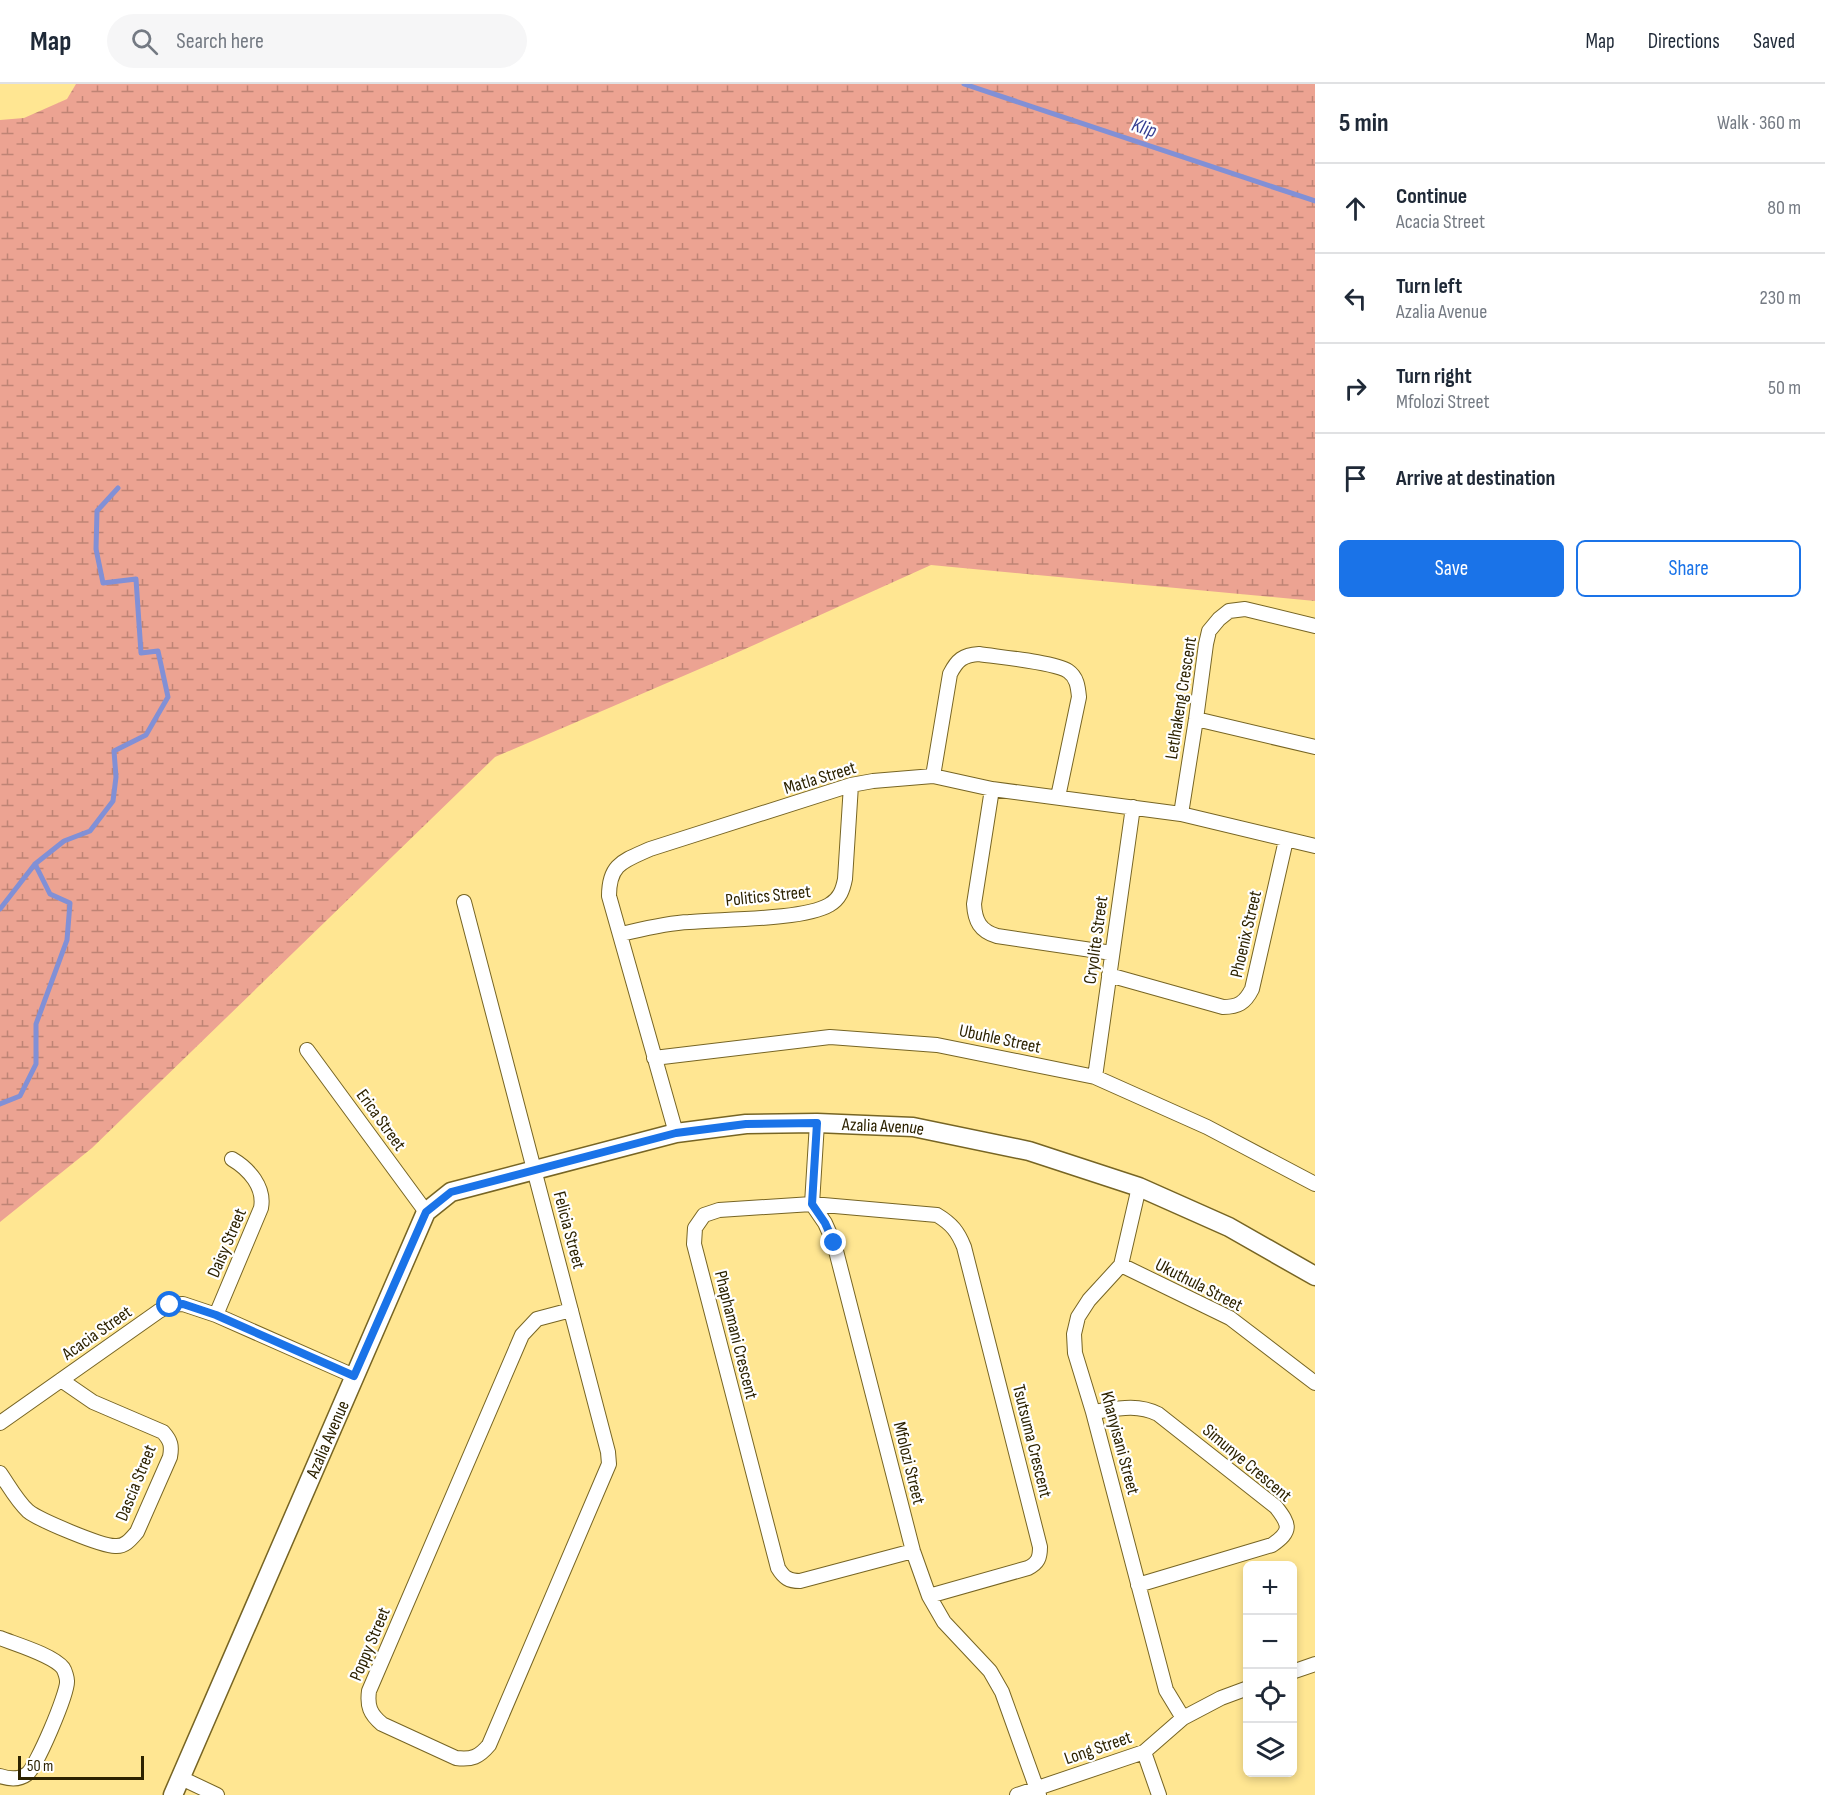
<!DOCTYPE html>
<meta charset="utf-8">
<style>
:root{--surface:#fff;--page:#f6f6f7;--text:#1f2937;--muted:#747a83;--line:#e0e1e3;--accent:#1a73e8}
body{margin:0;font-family:"Sofia Sans Condensed",sans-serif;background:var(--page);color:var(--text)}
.controls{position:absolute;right:18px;bottom:18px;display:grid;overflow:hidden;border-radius:9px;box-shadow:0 3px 9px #0003}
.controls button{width:54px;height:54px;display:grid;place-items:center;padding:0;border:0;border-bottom:2px solid var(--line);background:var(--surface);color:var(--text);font:30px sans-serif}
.scale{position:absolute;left:18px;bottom:15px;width:126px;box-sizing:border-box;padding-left:6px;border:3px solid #2c2200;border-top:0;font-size:16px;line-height:21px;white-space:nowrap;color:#2c2200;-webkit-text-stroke:4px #fff;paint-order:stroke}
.stop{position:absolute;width:18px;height:18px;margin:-14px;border:4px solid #1a73e8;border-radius:50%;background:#fff}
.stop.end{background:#1a73e8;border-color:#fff;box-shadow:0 2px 6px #0008}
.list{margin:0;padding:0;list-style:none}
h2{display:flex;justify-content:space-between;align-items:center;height:78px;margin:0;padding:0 24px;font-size:26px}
h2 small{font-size:20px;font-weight:400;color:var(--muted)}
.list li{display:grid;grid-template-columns:39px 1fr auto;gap:18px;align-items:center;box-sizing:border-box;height:90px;padding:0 24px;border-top:2px solid var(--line)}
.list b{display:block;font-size:22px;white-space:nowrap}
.list p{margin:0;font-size:20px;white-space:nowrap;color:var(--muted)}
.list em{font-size:20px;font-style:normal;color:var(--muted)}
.actions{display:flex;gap:12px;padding:18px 24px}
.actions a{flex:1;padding:14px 0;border:2px solid var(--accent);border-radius:9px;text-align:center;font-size:21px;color:var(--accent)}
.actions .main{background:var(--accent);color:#fff}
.icon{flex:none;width:33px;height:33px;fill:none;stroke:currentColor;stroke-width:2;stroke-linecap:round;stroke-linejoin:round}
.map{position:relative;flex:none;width:1315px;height:1711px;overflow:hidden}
header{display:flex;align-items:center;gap:36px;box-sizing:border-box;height:84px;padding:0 30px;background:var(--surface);border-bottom:2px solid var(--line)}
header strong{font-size:28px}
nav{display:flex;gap:33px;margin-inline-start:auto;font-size:21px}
.search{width:420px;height:54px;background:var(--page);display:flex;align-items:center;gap:15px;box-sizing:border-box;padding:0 21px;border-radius:33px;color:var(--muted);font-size:22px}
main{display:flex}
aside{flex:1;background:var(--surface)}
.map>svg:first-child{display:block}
.wetland{fill:url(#wetland-marsh)}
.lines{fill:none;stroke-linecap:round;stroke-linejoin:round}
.stream{stroke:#8190d6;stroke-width:5}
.minor-casing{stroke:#776524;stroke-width:16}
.tertiary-casing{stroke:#776524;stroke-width:21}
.minor{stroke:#fff;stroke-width:14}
.tertiary{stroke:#fff;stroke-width:18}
.route{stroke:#1a73e8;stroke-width:8}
.labels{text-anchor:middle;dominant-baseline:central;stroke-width:4.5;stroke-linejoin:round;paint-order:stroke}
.street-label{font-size:18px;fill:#2c2200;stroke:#fff}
.water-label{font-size:20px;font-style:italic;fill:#353f92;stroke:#fff}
</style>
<header>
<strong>Map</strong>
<div class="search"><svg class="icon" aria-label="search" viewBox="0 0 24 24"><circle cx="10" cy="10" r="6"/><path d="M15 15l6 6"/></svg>Search here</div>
<nav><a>Map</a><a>Directions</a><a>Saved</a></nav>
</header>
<main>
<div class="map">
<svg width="1315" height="1711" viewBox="0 0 1315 1711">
<defs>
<pattern id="wetland-marsh" width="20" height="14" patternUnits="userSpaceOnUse" patternTransform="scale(1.5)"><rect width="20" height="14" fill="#eca392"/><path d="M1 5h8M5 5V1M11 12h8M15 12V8" fill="none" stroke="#bf8475"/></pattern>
</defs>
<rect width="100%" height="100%" fill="#ffe692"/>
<path class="wetland" d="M76 0H1315V517L931 481 725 574 495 673 92 1064 0 1138V36L24 34 67 15Z"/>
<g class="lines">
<path class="stream" d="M964 0 1315 117
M0 825 35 780 64 757 90 747 113 717 116 693 114 667 146 651 168 613 158 567 141 569 136 495 103 499 96 465 97 427 118 404
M0 1020 20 1012 36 980V940L67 856 70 819 50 810 35 780"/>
<defs>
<path id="minor" d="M1196 635 1315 663
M933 692 950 590C957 576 963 571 979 570 998 573 1054 578 1068 587 1077 593 1078 603 1079 613L1058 713
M992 705 974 820C975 837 980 847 997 852L1112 869
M1181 730 1196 635 1206 560 1209 547 1219 535 1229 527 1245 525 1315 542
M464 818 608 1368 609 1380 489 1661C479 1673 472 1676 456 1674L382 1640C370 1630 367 1622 369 1607L522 1251 537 1235 571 1226
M621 850C643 845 666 839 689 838 721 835 804 836 829 821 840 815 843 805 845 795L851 701
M1109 891 1223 923C1238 923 1245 919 1252 905L1286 756
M307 966 426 1128
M654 974 830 953 937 961 1095 993 1207 1043 1315 1100
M1095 993 1133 723
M817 1039 812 1120 825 1139 834 1159 913 1467 929 1512 944 1538 990 1587 1002 1608 1039 1711
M676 1049 609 812C609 780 623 777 650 765L851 701 873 697 933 692 992 705 1181 730 1315 762
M1139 1103 1121 1181 1089 1216 1078 1233 1074 1250 1075 1269 1093 1328 1166 1606 1183 1634
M1121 1181 1230 1234 1315 1299
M216 1231 261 1124C265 1103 249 1085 232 1075
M1093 1328C1115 1325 1137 1319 1158 1330L1276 1423C1290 1441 1292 1447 1272 1461L1138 1501
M0 1339 159 1227 170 1221 183 1220 216 1231 354 1292
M0 1389C9 1402 17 1417 28 1427 39 1436 101 1462 115 1462 125 1463 131 1455 137 1448L170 1373C172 1362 171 1357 163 1348L93 1318 61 1296
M913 1467 800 1497C789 1497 784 1494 778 1484L694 1160 695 1144 704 1131 719 1126 812 1120 937 1131C952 1140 958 1148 964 1163L1040 1463C1040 1474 1038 1479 1028 1484L929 1512
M0 1554C15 1560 53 1571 63 1584 65 1587 67 1594 67 1597 68 1609 36 1684 27 1690 19 1696 9 1695 0 1692
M1292 1588 1315 1580
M1144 1668 1159 1711
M181 1694 217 1711
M1017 1711 1144 1668 1183 1634 1221 1614 1248 1604"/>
<g id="tertiary">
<path id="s1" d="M173 1711 426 1128 451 1108 676 1049 746 1040 817 1039 913 1043 1029 1067 1139 1103 1229 1143 1315 1192"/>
</g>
</defs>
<use href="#minor" class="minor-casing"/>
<use href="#tertiary" class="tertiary-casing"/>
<use href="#minor" class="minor"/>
<use href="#tertiary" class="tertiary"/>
</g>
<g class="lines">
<path class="route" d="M170 1221 183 1220 216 1231 354 1292 426 1128 451 1108 676 1049 746 1040 817 1039 812 1120 825 1139 834 1159"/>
</g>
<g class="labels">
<g class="street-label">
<text transform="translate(1181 614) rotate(-81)">Letlhakeng Crescent</text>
<text transform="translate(820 694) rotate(-17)">Matla Street</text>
<text transform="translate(768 812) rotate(-6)">Politics Street</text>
<text transform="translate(1246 850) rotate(-77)">Phoenix Street</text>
<text transform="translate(1096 856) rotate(-82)">Cryolite Street</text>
<text transform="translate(1000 955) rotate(12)">Ubuhle Street</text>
<text transform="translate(381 1036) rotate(54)">Erica Street</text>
<text stroke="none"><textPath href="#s1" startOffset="1108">Azalia Avenue</textPath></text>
<text transform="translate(569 1146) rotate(75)">Felicia Street</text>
<text transform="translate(227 1159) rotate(-67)">Daisy Street</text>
<text transform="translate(1199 1201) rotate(27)">Ukuthula Street</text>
<text transform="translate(97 1249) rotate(-35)">Acacia Street</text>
<text transform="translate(736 1251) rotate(76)">Phaphamani Crescent</text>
<text stroke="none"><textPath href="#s1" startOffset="388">Azalia Avenue</textPath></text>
<text transform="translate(1032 1357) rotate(76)">Tsutsuma Crescent</text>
<text transform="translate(1120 1359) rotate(75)">Khanyisani Street</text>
<text transform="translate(909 1379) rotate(76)">Mfolozi Street</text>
<text transform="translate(1247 1379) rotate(40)">Simunye Crescent</text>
<text transform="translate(136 1399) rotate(-68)">Dascia Street</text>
<text transform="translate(370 1560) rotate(-67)">Poppy Street</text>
<text transform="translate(1098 1664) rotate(-19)">Long Street</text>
</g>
<g class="water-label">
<text transform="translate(1144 44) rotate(18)">Klip</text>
</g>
</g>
</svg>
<div class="controls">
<button>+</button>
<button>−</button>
<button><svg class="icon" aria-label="locate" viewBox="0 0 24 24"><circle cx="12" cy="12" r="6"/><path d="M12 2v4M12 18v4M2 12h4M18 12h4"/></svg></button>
<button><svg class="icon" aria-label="layers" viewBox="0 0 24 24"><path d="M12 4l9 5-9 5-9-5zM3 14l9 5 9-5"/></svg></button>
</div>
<div class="scale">50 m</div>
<div class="stop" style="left:170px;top:1221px"></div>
<div class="stop end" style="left:834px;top:1159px"></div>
</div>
<aside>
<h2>5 min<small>Walk · 360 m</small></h2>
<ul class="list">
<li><svg class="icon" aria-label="ahead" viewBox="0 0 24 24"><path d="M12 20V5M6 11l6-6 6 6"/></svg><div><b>Continue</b><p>Acacia Street</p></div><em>80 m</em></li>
<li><svg class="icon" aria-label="left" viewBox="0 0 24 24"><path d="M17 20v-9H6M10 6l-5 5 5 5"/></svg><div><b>Turn left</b><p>Azalia Avenue</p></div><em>230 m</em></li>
<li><svg class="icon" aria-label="right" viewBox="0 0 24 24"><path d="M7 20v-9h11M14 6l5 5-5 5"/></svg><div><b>Turn right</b><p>Mfolozi Street</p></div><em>50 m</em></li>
<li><svg class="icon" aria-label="arrive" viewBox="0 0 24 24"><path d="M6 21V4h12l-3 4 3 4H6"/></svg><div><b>Arrive at destination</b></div></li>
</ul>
<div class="actions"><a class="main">Save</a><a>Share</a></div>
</aside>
</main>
